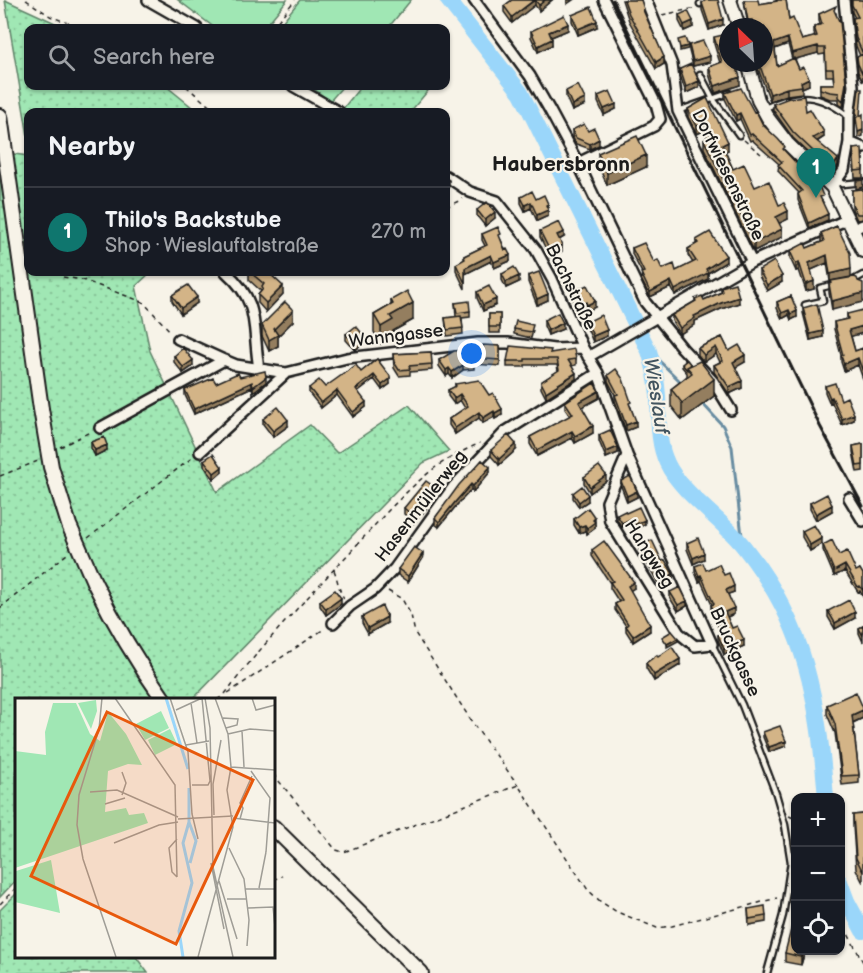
<!DOCTYPE html>
<meta charset="utf-8">
<style>
:root{--surface:#171b24;--page:#20242c;--text:#f1f3f6;--muted:#9ea1a6;--line:#363941;--accent:#0f766e}
body{margin:0;font-family:"Balsamiq Sans",sans-serif;background:var(--page);color:var(--text)}
.controls{position:absolute;right:18px;bottom:18px;display:grid;overflow:hidden;border-radius:12px;box-shadow:0 2px 4px #0004}
.controls button{width:54px;height:54px;display:grid;place-items:center;padding:0;border:0;border-bottom:2px solid var(--line);background:var(--surface);color:var(--text);font:30px sans-serif}
.compass{position:absolute;left:719px;top:18px;width:54px;height:54px;border-radius:50%;background:var(--surface);box-shadow:0 2px 4px #0004;rotate:335deg}
.you{position:absolute;left:472px;top:354px;width:21px;height:21px;margin:-15px;border:4px solid #fff;border-radius:50%;background:#1a73e8;box-shadow:0 0 0 9px #1a73e833}
.badge{display:grid;place-items:center;width:39px;height:39px;border-radius:50%;background:var(--accent);color:#fff;font-size:20px;font-weight:700}
.pin{position:absolute;translate:-50% -50px;filter:drop-shadow(0 2px 3px #0008)}
.pin::after{content:'';position:absolute;top:32px;width:21px;height:18px;background:inherit;clip-path:polygon(0 0,100% 0,50% 100%)}
.list{margin:0;padding:0;list-style:none}
h2{display:flex;justify-content:space-between;align-items:center;height:78px;margin:0;padding:0 24px;font-size:26px}
h2 small{font-size:20px;font-weight:400;color:var(--muted)}
.list li{display:grid;grid-template-columns:39px 1fr auto;gap:18px;align-items:center;box-sizing:border-box;height:90px;padding:0 24px;border-top:2px solid var(--line)}
.list b{display:block;font-size:22px;white-space:nowrap}
.list p{margin:0;font-size:20px;white-space:nowrap;color:var(--muted)}
.list em{font-size:20px;font-style:normal;color:var(--muted)}
.icon{flex:none;width:33px;height:33px;fill:none;stroke:currentColor;stroke-width:2;stroke-linecap:round;stroke-linejoin:round}
.map{position:relative;flex:none;width:863px;height:973px;overflow:hidden}
.search{position:absolute;background:var(--surface);box-shadow:0 2px 4px #0004;left:24px;top:24px;width:426px;height:66px;display:flex;align-items:center;gap:15px;box-sizing:border-box;padding:0 21px;border-radius:12px;color:var(--muted);font-size:22px}
.panel{position:absolute;background:var(--surface);box-shadow:0 2px 4px #0004;left:24px;top:108px;width:426px;height:168px;border-radius:12px}
.map>svg:first-child{display:block}
.grass{fill:url(#grass-dots);stroke:#5e8268;stroke-width:1.5}
.pitch{fill:#a0e7b4;stroke:#5e8268;stroke-width:1.5}
.lines{fill:none;stroke-linecap:round;stroke-linejoin:round}
.stream{stroke:#688ca1;stroke-width:3}
.river{stroke:#9ad6fa;stroke-width:16}
.service-casing{stroke:#1c1c1c;stroke-width:9}
.minor-casing{stroke:#1c1c1c;stroke-width:14}
.tertiary-casing{stroke:#1c1c1c;stroke-width:16}
.secondary-casing{stroke:#1c1c1c;stroke-width:18}
.path{stroke:#1c1c1c;stroke-width:1.5;stroke-dasharray:4.5 4.5;stroke-linecap:butt}
.service{stroke:#f7f3e8;stroke-width:4.5}
.minor{stroke:#f7f3e8;stroke-width:9}
.tertiary{stroke:#f7f3e8;stroke-width:12}
.secondary{stroke:#f7f3e8;stroke-width:14}
.rail{stroke:#1c1c1c;stroke-width:3}
.secondary-bridge-casing{stroke:#1c1c1c;stroke-width:18;stroke-linecap:butt}
.secondary-bridge{stroke:#f7f3e8;stroke-width:14}
.wall{fill:#b59b74;stroke:#1c1c1c;stroke-width:1.5;fill-rule:evenodd}
.shaded-wall{fill:#947e5e;stroke:#1c1c1c;stroke-width:1.5}
.building{fill:#d3b487;stroke:#1c1c1c;stroke-width:1.5}
.labels{text-anchor:middle;dominant-baseline:central;stroke-width:4.5;stroke-linejoin:round;paint-order:stroke}
.street-label{font-size:18px;fill:#1c1c1c;stroke:#f7f3e8}
.water-label{font-size:20px;font-style:italic;fill:#42545f;stroke:#f7f3e8}
.quarter-label{font-size:21px;font-weight:bold;fill:#1c1c1c;stroke:#f7f3e8}
.inset-river{fill:none;stroke:#9ad6fa;stroke-width:3}
.inset-road{fill:none;stroke:#9f9d96;stroke-width:1.5}
.view{fill:#e8590c;fill-opacity:0.15;stroke:#e8590c;stroke-width:3}
.inset-edge{fill:none;stroke:#1c1c1c;stroke-width:3}
</style>
<div class="map">
<svg width="863" height="973" viewBox="0 0 863 973">
<defs>
<pattern id="grass-dots" width="8" height="8" patternUnits="userSpaceOnUse" patternTransform="scale(1.5)"><rect width="8" height="8" fill="#a0e7b4"/><path d="M2 2h.1M6 6h.1" fill="none" stroke="#89c69a" stroke-width="1.8" stroke-linecap="round"/></pattern>
</defs>
<rect width="100%" height="100%" fill="#f7f3e8"/>
<filter id="ink" filterUnits="userSpaceOnUse"><feTurbulence type="fractalNoise" baseFrequency=".0167" numOctaves="2"/><feDisplacementMap in="SourceGraphic" scale="12" xChannelSelector="R" yChannelSelector="G"/><feConvolveMatrix kernelMatrix="1 2 1 2 8 2 1 2 1" color-interpolation-filters="sRGB"/></filter>
<g filter="url(#ink)">
<path class="grass" d="M5 0 66 28H28V86H166L198 112H28V136Z
M361 86H432L410 112 341 111Z
M0 152 28 156V272H151L136 286 150 351 217 492 310 425 337 453 409 405 449 451 423 463 192 700H16V880L0 897Z
M16 894V956L136 957 148 973H0V910Z"/>
<path class="pitch" d="M178 0H287L264 28H215Z
M300 0H411L388 28H277Z
M310 86H343L330 101Z"/>
<g class="lines">
<path class="stream" d="M649 351 682 383
M702 403 723 426 732 447 743 545"/>
<path class="river" d="M448 0 521 93 649 351C654 366 657 380 658 396 659 418 657 442 667 463 680 492 724 521 744 547 807 626 818 700 826 798
M840 882 847 901 863 931"/>
<defs>
<path id="service" d="M700 4 707 0
M700 74 713 99 739 135
M765 108C798 92 819 93 848 116
M678 111 729 93
M838 181 843 184 863 182
M852 281 863 275
M805 305 823 301 820 288 832 285
M712 644 742 705 776 794 785 825 791 862 783 915 767 973"/>
<path id="minor" d="M148 0 197 28
M474 0 530 76 549 109 578 163 645 302 682 348 713 381 731 410
M646 0 672 65 678 111 752 262
M844 0 853 86 849 117V142L863 148
M293 86 339 112
M578 163 654 126 660 119 656 104 604 0
M446 176 470 192 497 201 536 250 552 279 583 348 598 373 627 455 712 644 695 646 679 633 610 521 607 502 627 455
M832 187 844 170 849 142
M853 229 863 225
M226 272C261 303 252 326 259 369
M178 339 224 360
M588 357 752 262 848 219
M100 428 224 360 236 365 286 373 347 358 478 343H508L554 349 583 348
M200 452 286 373
M849 498 863 521
M333 623 350 606 375 589 395 568 454 486 505 432 598 373"/>
<path id="tertiary" d="M730 0 739 27
M748 63 758 100 768 118 787 143 832 187 863 251"/>
<path id="secondary" d="M0 116 41 409
M94 582C114 623 137 662 164 700
M273 827 421 973"/>
</defs>
<use href="#service" class="service-casing"/>
<use href="#minor" class="minor-casing"/>
<use href="#tertiary" class="tertiary-casing"/>
<use href="#secondary" class="secondary-casing"/>
<path class="path" d="M26 0 50 16 81 28
M662 15 696 8
M272 28 295 0
M186 86 216 112
M744 140 761 154
M446 207 463 199
M63 277 83 280 143 302 171 332
M60 447 90 432
M0 476 38 461
M88 538 193 457
M334 570C338 580 338 589 344 598
M388 591 402 599 411 615 415 633 474 725 518 785
M0 608 67 554
M228 693 324 629
M225 694C258 649 298 608 336 567 368 534 399 495 436 467 450 457 465 450 480 443
M217 700 224 695
M273 774 336 850 344 852 518 785 588 890 601 902 617 912 657 928 672 926 777 898
M789 816 796 819
M273 880 282 876
M0 904 16 888
M840 919 863 962"/>
<use href="#service" class="service"/>
<use href="#minor" class="minor"/>
<use href="#tertiary" class="tertiary"/>
<use href="#secondary" class="secondary"/>
<path class="rail" d="M613 0 820 426 863 506"/>
<defs>
<path id="secondary-bridge" d="M41 409 51 467 69 525 94 582"/>
</defs>
<use href="#secondary-bridge" class="secondary-bridge-casing"/>
<use href="#secondary-bridge" class="secondary-bridge"/>
</g>
<path class="wall" d="M512 0H552L539 11 535 5 512 23 504 12V6Z
M622 0H641L644 13 664 64 656 69 629 21Z
M744 0 759 4 776 1V0H786L789 20 802 40 815 37 814 33V27L820 24 819 21V14L836 13 846 90 843 107 839 104V99H830L820 95V84H834L833 76H826L825 54 819 55 818 53 795 59 799 69 809 85 802 88V93L787 95 770 101 756 63H764V27H748ZM788 44 792 59 777 66 775 49Z
M851 0H863V82L858 72 857 57 860 56 856 46 853 25V18H855L852 12Z
M702 3 723 25 709 30 702 10Z
M572 15 597 27 578 35 572 21Z
M679 15 693 27 684 31 679 21Z
M568 30 551 37 552 45 538 52 531 37V31Z
M714 37 740 85 715 93 709 74V67L720 63 714 44Z
M689 45 710 62 693 66 689 51Z
M680 69 699 87 686 93 680 75Z
M566 91 585 105 572 111 566 97Z
M725 93 754 112 763 125 785 151 823 202H822L828 220 809 228 798 200V194L799 193 778 171 779 164 752 140 750 141 740 119 736 121 725 99Z
M598 96 616 109 604 115 598 102Z
M707 98 728 150 725 151 733 169 755 187 779 205 788 219 779 223 782 237 754 251 704 148V140L708 138 703 131 697 134 688 117V109Z
M773 104 806 111 824 137 817 142 838 165 832 175 793 138 773 110Z
M572 130 588 131 599 145 590 149 576 144 572 136Z
M853 149 863 155V178H855Z
M598 153 646 167 607 185 598 165Z
M863 189V219L857 220 852 209V190Z
M521 197 536 199 548 204V216L537 221 531 208 525 211 521 203Z
M477 210 495 218 485 226 477 216Z
M837 226 830 281 827 263 811 270 814 289 806 291 799 270 796 271 790 258V251L807 248 821 242V233Z
M540 231 564 237 559 240 562 251 550 257 540 237Z
M482 234 501 240 510 261 494 268 491 261 465 274V289L456 270V264L464 260V256L485 246 482 240Z
M696 240 726 262 708 273V279L675 295 671 287 650 297 641 279 642 273 632 254V248L662 269 676 271 693 263 688 255V249L696 244Z
M759 270 782 282 767 291 759 276Z
M249 272H272V275L283 294 266 312 258 303V295L261 291 249 280Z
M502 274 519 282 506 288 502 280Z
M528 276 548 300 537 305 528 282Z
M854 277 832 310 829 293V284Z
M721 287 739 303 721 309 695 321V324L680 334 672 321V315L695 302V299L704 300 721 292Z
M477 292 496 305 483 311 477 298Z
M572 292 595 307 587 311 586 308 579 312 572 298Z
M172 295 197 303 181 314 172 301Z
M791 296 797 317 791 320 789 315 782 319 777 308V302Z
M391 300 413 320 393 331V337L381 344 374 332V315L391 305Z
M455 303 470 311V317L462 318 463 334 447 336 445 318 456 317Z
M803 308 823 337 810 340 803 313Z
M489 314H500V333H489Z
M847 314 863 333 851 336 855 351 863 348V379L858 365 844 371 841 362V355L834 329V322L847 319Z
M544 320 563 329 548 335 544 326Z
M293 321 278 336V346L269 351 262 336V325Z
M587 322 607 336 593 342 587 328Z
M514 329 533 331 531 338 514 334Z
M346 334 365 343 355 350 346 340Z
M722 337 729 351 745 362 735 367 742 388 729 394 714 372V365L720 362 716 354 704 362 698 355V348Z
M500 346V366L474 364V369L463 370 452 378 449 374 446 376 439 366V360Z
M431 352 432 370 410 372V375L399 376 394 368 393 354Z
M550 353 576 359V365L571 366 576 379 546 398 541 388V382L558 371 557 365H525V367H507V361Z
M174 356 193 366 183 373 174 362Z
M377 359 390 384 382 390 374 379 358 391 366 407 353 417 337 395 321 408 309 393V388L325 387 361 372Z
M687 360 714 396 682 420 671 406V389L687 376V373L682 367V364Z
M608 375 631 407 636 427 626 431 615 401V395L608 381Z
M240 377 266 382 253 392 252 387 194 414 185 395V390Z
M455 384 502 415 495 419 494 417 483 423 479 418 455 434 449 425V419L465 408 460 400 454 404 448 396V390L455 387Z
M825 386 854 420 842 425 832 403 830 404 825 392Z
M599 398 582 407 593 433 575 443 572 438 537 456 530 444V437L570 416 565 409V402Z
M263 419 288 426 273 437 263 424Z
M599 435 618 453 606 458 599 441Z
M91 442 107 450 95 456 91 448Z
M863 444V471L857 472 853 452V446Z
M491 450H516L499 465 491 456Z
M204 460 222 472 214 479 204 466Z
M482 460 490 472 473 492 471 490 456 506 439 527 435 524V518Z
M584 477 606 481 590 493 584 483Z
M621 481 637 497 627 502 621 486Z
M433 492 426 502V509L414 523 404 514V508Z
M573 493 588 501 579 507 573 498Z
M810 503 832 511 816 520 810 509Z
M626 513 645 524 634 530 631 524 622 527 617 520V515Z
M574 519 595 524V528L587 534 585 531 579 533 574 525Z
M802 531 822 544 810 551 802 537Z
M687 543 704 559 693 564 687 549Z
M823 545 839 555 856 571 863 574V597L860 591 858 592 845 571 834 576 823 550Z
M639 546 673 580 660 587 646 561 644 562 639 552Z
M592 550 634 588 630 590 650 631 633 642 626 631V626L615 610V604L619 602 610 588V583L592 556Z
M423 558 408 582 398 575V569Z
M695 566 724 575 734 592 728 594 734 614 727 617 732 628 744 646 724 655 718 640V635L721 633 711 611V605H712L701 581 699 582 695 572Z
M670 592 687 606 678 611 670 598Z
M320 601 341 604 326 615 320 606Z
M828 611 855 618 835 629 828 617Z
M362 617 387 623 368 634 362 623Z
M863 626V642L859 633V628Z
M658 657 680 665 654 681 646 668V663Z
M827 705 863 718 853 723 859 775V783L842 785 835 733 827 714Z
M763 732 786 746 769 752 763 737Z
M863 814V883L856 869 853 826V815Z
M748 909 766 916V922L749 925Z
M805 951 801 965 785 962V953Z"/>
<path class="shaded-wall" d="M535 0V5L512 23V17Z
M545 0H552L539 11V5Z
M567 0H573L567 4Z
M723 19V25L709 30V24Z
M597 21V27L578 35V29Z
M693 21V27L684 31V25Z
M568 24V30L549 38V32Z
M788 38V44L774 49V43Z
M552 39V45L538 52V46Z
M688 46V49L680 51V48Z
M818 46V53L792 60V53Z
M710 56V62L693 66V61Z
M664 57V64L656 69V62Z
M740 77V85L715 93V86Z
M809 78V85L802 88 801 82Z
M699 81V87L686 93V87Z
M787 88V95L770 101V94Z
M585 99V105L572 111V105Z
M616 104V109L604 115V109Z
M740 113V119L736 121V115Z
M703 123V131L697 134V126Z
M863 130V136L858 138V132Z
M824 132V137L813 144V138Z
M599 139V145L590 149V144Z
M728 142V150L722 153V145Z
M646 155V167L607 185V173Z
M838 159V165L832 175V169Z
M449 180V186L446 192V187Z
M863 180V187L856 189V181Z
M531 202V208L525 211V205Z
M548 204V216L537 221V215L546 205Z
M788 211V219L776 225V217Z
M495 212V218L485 226V220Z
M828 214V220L809 228V223Z
M782 229V237L754 251V243Z
M564 232V237L557 241V235Z
M562 245V251L550 257V251Z
M491 255V261L465 274V268Z
M510 255V261L494 268V262Z
M827 255V263L809 271V263Z
M726 256V262L706 274 708 273V279L675 295V290Z
M799 262V270L796 271V264Z
M851 269V277L830 281V274Z
M519 276V282L506 288V282Z
M782 276V282L767 291V285Z
M671 281V287L650 297V292Z
M814 281V289L806 291V284Z
M283 286V294L266 312V303Z
M863 293V302L832 310V301Z
M548 294V300L537 305V299Z
M197 297V303L181 314V308Z
M739 297V303L721 309 695 321V324L680 334V328L694 316 721 303Z
M496 299V305L483 311V305Z
M595 301V307L587 311V305Z
M586 302V308L579 312V306Z
M413 303V320L393 331V337L381 344V327L390 316Z
M293 310V321L278 336V346L269 351V340L274 329Z
M789 310V315L782 319V313Z
M797 311V317L791 320V314Z
M563 323V329L548 335V330Z
M863 326V333L849 337V330Z
M607 330V336L593 342V336Z
M823 331V337L810 340V334Z
M365 337V343L355 350V344Z
M716 347V354L704 362V355Z
M745 355V362L733 369V362Z
M858 358V365L844 371V364Z
M193 360V366L183 373V367Z
M463 365V370L452 378V372Z
M449 368V374L446 376V370Z
M576 373V379L546 398V392Z
M374 375V379L356 393V389Z
M266 377V382L253 392V387Z
M390 379V384L382 390V385Z
M714 379V396L682 420V403Z
M742 381V388L729 394V387Z
M252 382V387L194 414V409Z
M337 390V395L321 408V403Z
M599 391V398L579 409V402Z
M460 394V400L454 404V398Z
M832 397V403L830 404V398Z
M366 402V407L353 417V412Z
M502 409V415L495 419V413Z
M494 411V417L483 423V418Z
M479 412V418L455 434V428Z
M854 414V420L842 425V419Z
M288 420V426L273 437V431Z
M636 421V427L626 431V425Z
M593 426V433L575 443V436Z
M572 431V438L537 456V450Z
M516 444V450L499 465V459Z
M107 445V450L95 456V450Z
M618 447V453L606 458V452Z
M222 467V472L214 479V473Z
M490 467V472L473 492V486Z
M606 475V481L590 493V487Z
M471 484V490L456 506 439 527V522L456 501Z
M433 486V492L423 506V500Z
M637 491V497L627 502V496Z
M588 495V501L579 507V502Z
M426 503V509L414 523V517Z
M832 505V511L816 520V514Z
M595 518V528L587 534V528Z
M631 519V524L622 527V523Z
M645 520V524L634 530V525Z
M585 525V531L579 533V527Z
M822 538V544L810 551V545Z
M423 553V558L408 582V576Z
M704 553V559L693 564V558Z
M646 555V561L644 562V556Z
M845 565V571L834 576V571Z
M673 574V580L660 587V581Z
M701 575V581L699 582V576Z
M634 582V588L628 592V586Z
M734 586V592L726 595V590Z
M341 598V604L326 615V609Z
M687 601V606L678 611V605Z
M734 608V614L725 618V612Z
M855 612V618L835 629V623Z
M387 617V623L368 634V628Z
M650 625V631L633 642V636Z
M678 638V641L667 647V644Z
M744 640V646L724 655V649Z
M680 659V665L654 681V675Z
M863 710V718L852 723V715Z
M786 741V746L769 752V747Z
M802 951H805L801 965V957Z"/>
<path class="building" d="M512 0H534L512 17 504 6Z
M535 0H545L539 5Z
M624 0H641L644 9 643 10 664 57 656 62 629 14Z
M706 0H718L723 19 709 24 702 3Z
M744 0H758L759 4 777 1V0H786L789 20 793 18 802 40 817 36 814 27 822 24 819 14 836 6 834 10 839 21H840L844 62 846 83 843 101 839 97V93L830 92 820 89V84H834L833 69H826L825 48H819L818 46 792 53 788 38 774 43 777 66 794 58 799 69 803 67 809 78 801 82 802 86 787 88 770 94 759 63H764V27H753L752 20 748 21Z
M852 0H863V75L858 64 857 57 863 54 856 38 853 18 858 17 852 5Z
M591 7 597 21 578 29 572 15Z
M688 11 693 21 684 25 679 15Z
M564 15 568 24 549 32 552 39 538 46 531 31Z
M728 34V63H733L735 68H737L740 77 715 86 709 67 722 62 714 37Z
M685 38 688 46 680 48 678 40Z
M703 41 710 56 693 61 689 45Z
M691 64 699 81 686 87 680 69Z
M578 85 585 99 572 105 566 91Z
M741 88 754 112 756 111 763 125 778 139 785 147 783 149 813 181 816 179 823 196 820 197 828 214 809 223 798 194 802 191 778 165 782 162 752 134 750 135 740 113 736 115 725 93Z
M859 89H862L860 116 863 114V130L858 132 856 118 858 116 856 112Z
M610 91 616 104 604 109 598 96Z
M804 96 806 111 810 109 824 132 813 138 838 159 832 169 793 132 773 104 789 98Z
M707 98 728 142 722 145 733 169 744 164 755 187 769 181 779 205 784 203 788 211 776 217 782 229 754 243 704 140 711 136 703 123 697 126 688 109Z
M584 124 588 131 594 128 599 139 590 144 576 138 572 130Z
M637 136 646 155 607 173 598 153Z
M862 148 863 170 855 171 853 149Z
M446 178 449 180 446 187Z
M863 189V214H857L852 204V190Z
M532 191 536 199 544 195 548 204 546 205 548 210 537 215 531 202 525 205 521 197Z
M487 202 495 212 485 220 477 210Z
M559 222 564 232 557 235 562 245 550 251 540 231Z
M837 226 850 253 851 269 830 274 827 255 809 263 814 281 806 284 799 262 796 264 790 251 805 243 807 248 824 241 821 233Z
M498 227 501 234 499 235 505 250 507 249 510 255 494 262 491 255 465 268V283L456 264 465 259 464 256 487 245 482 234Z
M710 232 726 256 706 269 708 273 675 290 671 281 650 292 641 273 644 272 632 248 644 243 654 262 658 260 662 269 674 264 676 271 696 261 688 249 698 243 696 240Z
M774 261 782 276 767 285 759 270Z
M514 267 519 276 506 282 502 274Z
M250 272H268L283 286 266 303 258 295 263 289 262 287 264 284Z
M539 272 548 294 537 299 528 276Z
M854 277 857 278 858 281 863 283V293L832 301 829 284 832 283 831 281Z
M735 283 739 297 721 303 694 316 695 318 680 328 672 315 696 301 695 299 702 296 704 300 722 292 721 287Z
M188 285 197 297 181 308 172 295Z
M587 285 595 301 587 305 586 302 579 306 572 292Z
M489 286 496 299 483 305 477 292Z
M407 291 413 303 390 316 393 320 381 327 374 315 393 304 391 300Z
M791 296 797 311 791 314 789 310 782 313 777 302Z
M469 301 470 311 457 313 455 303Z
M285 302 293 310 274 329 278 335 269 340 262 325Z
M817 304 823 331 810 334 803 308Z
M863 310V326L849 330 855 351 863 348V372L858 358 844 364 841 356 843 355 834 322 848 319 847 314Z
M558 313 563 323 548 330 544 320Z
M489 314H500V327H489Z
M601 315 607 330 593 336 587 322Z
M461 316 463 328 447 330 445 318Z
M516 321 533 325 531 332 514 329Z
M356 326 365 337 355 344 346 334Z
M722 337 729 351 739 345 745 355 733 362 742 381 729 387 714 365 723 361 716 347 704 355 698 348Z
M483 345 500 346V360L473 358 474 363 463 365 452 372 449 368 446 370 439 360 454 351 483 348Z
M510 346 551 350 550 353 574 349 576 359 568 360 576 373 546 392 541 382 559 370 557 359H525V361H507Z
M183 348 193 360 183 367 174 356Z
M431 352 432 364 409 366 410 369 399 370 394 362 393 354Z
M377 359 390 376V379L382 385 374 375 356 389 366 402 353 412 337 390 321 403 309 388 319 380 325 387 356 365 361 372Z
M687 360 691 365 687 367V370L682 364Z
M700 361 714 379 682 403 671 389 692 373 687 367Z
M616 369 623 379 631 402 629 403 636 421 626 425 615 395 618 394 608 375Z
M265 371 266 377 253 387 252 382 194 409 185 390 213 378 216 383 238 373 240 377Z
M479 380 489 395 493 393 502 409 495 413 494 411 483 418 479 412 455 428 449 419 468 406 460 394 454 398 448 390 456 386 455 384Z
M594 383 599 391 579 402 593 426 575 436 572 431 537 450 530 437 573 414 565 402Z
M835 383 841 400 847 397 854 414 842 419 832 397 830 398 825 386Z
M278 407 288 420 273 431 263 419Z
M610 430 618 447 606 452 599 435Z
M508 435 516 444 499 459 491 450Z
M104 437 107 445 95 450 91 442Z
M863 444V465L857 466 853 446Z
M213 454 222 467 214 473 204 460Z
M482 460 490 467 473 486 471 484 456 501 439 522 435 518 459 485Z
M599 466 606 475 590 487 584 477Z
M630 476 637 491 627 496 621 481Z
M426 481 433 486 423 500 426 503 414 517 404 508Z
M582 486 588 495 579 502 573 493Z
M827 494 832 505 816 514 810 503Z
M639 507 645 520 634 525 631 519 622 523 617 515 625 511 626 513Z
M588 508 595 518 593 520 595 522 587 528 585 525 579 527 574 519Z
M814 525 822 538 810 545 802 531Z
M698 538 704 553 693 558 687 543Z
M652 540 662 561 665 560 673 574 660 581 646 555 644 556 639 546Z
M832 540 839 555 847 551 856 571 860 569 863 574V591L860 586 858 587 845 565 834 571 823 545Z
M604 541 634 582 628 586 650 625 633 636 626 626 628 624 615 604 622 600 610 582 613 581 592 550Z
M414 547 423 553 408 576 398 569Z
M703 563 706 570 719 564 724 575 729 573 734 586 726 590 734 608 725 612 732 628 737 626 744 640 724 649 718 635 723 632 711 605 714 604 701 575 699 576 695 566Z
M680 587 687 601 678 605 670 592Z
M335 590 341 598 326 609 320 601Z
M849 600 855 612 835 623 828 611Z
M382 606 387 617 368 628 362 617Z
M863 626V636L859 628Z
M672 631 678 638 667 644 662 637Z
M672 647 680 659 654 675 646 663 657 655 658 657Z
M856 692 863 708V710L852 715 859 775 842 776 835 724 827 705Z
M780 726 786 741 769 747 763 732Z
M863 814V872L856 858 853 815Z
M765 906 766 916 749 919 748 909Z
M795 914V951H802L801 957 785 953Z"/>
</g>
<g class="labels">
<g class="street-label">
<text transform="translate(728 175) rotate(64)">Dorfwiesenstraße</text>
<text transform="translate(571 287) rotate(64)">Bachstraße</text>
<text transform="translate(396 336) rotate(-7)">Wanngasse</text>
<text transform="translate(421 506) rotate(-52)">Hasenmüllerweg</text>
<text transform="translate(649 554) rotate(58)">Hangweg</text>
<text transform="translate(735 652) rotate(65)">Bruckgasse</text>
</g>
<g class="water-label">
<text transform="translate(656 396) rotate(81)">Wieslauf</text>
</g>
<g class="quarter-label">
<text x="561" y="164">Haubersbronn</text>
</g>
</g>
<g transform="translate(15 698)">
<rect width="260" height="260" fill="#f7f3e8"/>
<path d="M38 5H61L75 36 85 43 93 14 111 36 127 67 113 66 93 73 90 114 111 110 114 117 129 115 133 125 0 170V53L31 57 30 34ZM36 162 45 215 0 204 1 173Z" fill="#a0e7b4"/>
<path d="M81 2 82 13 76 31 63 5Z" fill="#a0e7b4"/>
<path d="M146 13 154 30 130 42 121 26ZM155 31 162 46 140 57 133 42Z" fill="#a0e7b4"/>
<path class="inset-river" d="M151 0 173 71M174 124 181 143 175 165M168 259 164 233 177 185 168 145 174 124V90"/>
<path class="inset-road" d="M87 0 84 31 64 97 62 127 68 161 101 259M100 0 160 87 162 179M155 0 173 54 177 116 183 141M190 0 195 30 198 169 218 259M237 0 241 12 260 7M176 5 182 45M161 12 187 0M208 20 223 21 222 27 211 30M227 33 229 69M213 36 235 31 260 33M171 47 194 43M216 69 260 72M236 73 255 100 251 154M177 87H193L195 83 187 0M75 94 102 92 163 119M107 97 111 85 107 74M90 106 110 100M199 117 198 86 206 42M218 120 260 125M163 121 218 118M225 121 228 110 225 105 237 78M99 145 144 127 163 124M214 150 229 181 234 222 232 248M196 165 209 231M162 179 157 174 154 150 162 141M204 183 222 241M244 190 251 154M230 191H260M212 201H231M233 210 258 209 260 229M183 259 218 129 212 92 216 69 213 36 200 0"/>
<path class="view" d="M92 14 238 82 161 246 16 178Z"/>
<rect width="260" height="260" class="inset-edge"/>
</g>
</svg>
<div class="controls">
<button>+</button>
<button>−</button>
<button><svg class="icon" aria-label="locate" viewBox="0 0 24 24"><circle cx="12" cy="12" r="6"/><path d="M12 2v4M12 18v4M2 12h4M18 12h4"/></svg></button>
</div>
<svg class="compass" viewBox="-18 -18 36 36"><path d="M0-13l5 13h-10z" fill="#e53935"/><path d="M0 13l5-13h-10z" fill="#9ea1a6"/></svg>
<div class="you"></div>
<div class="pin badge" style="left:816px;top:198px">1</div>
<div class="search"><svg class="icon" aria-label="search" viewBox="0 0 24 24"><circle cx="10" cy="10" r="6"/><path d="M15 15l6 6"/></svg>Search here</div>
<section class="panel">
<h2>Nearby<small></small></h2>
<ul class="list">
<li><span class="badge">1</span><div><b>Thilo's Backstube</b><p>Shop · Wieslauftalstraße</p></div><em>270 m</em></li>
</ul>
</section>
</div>
